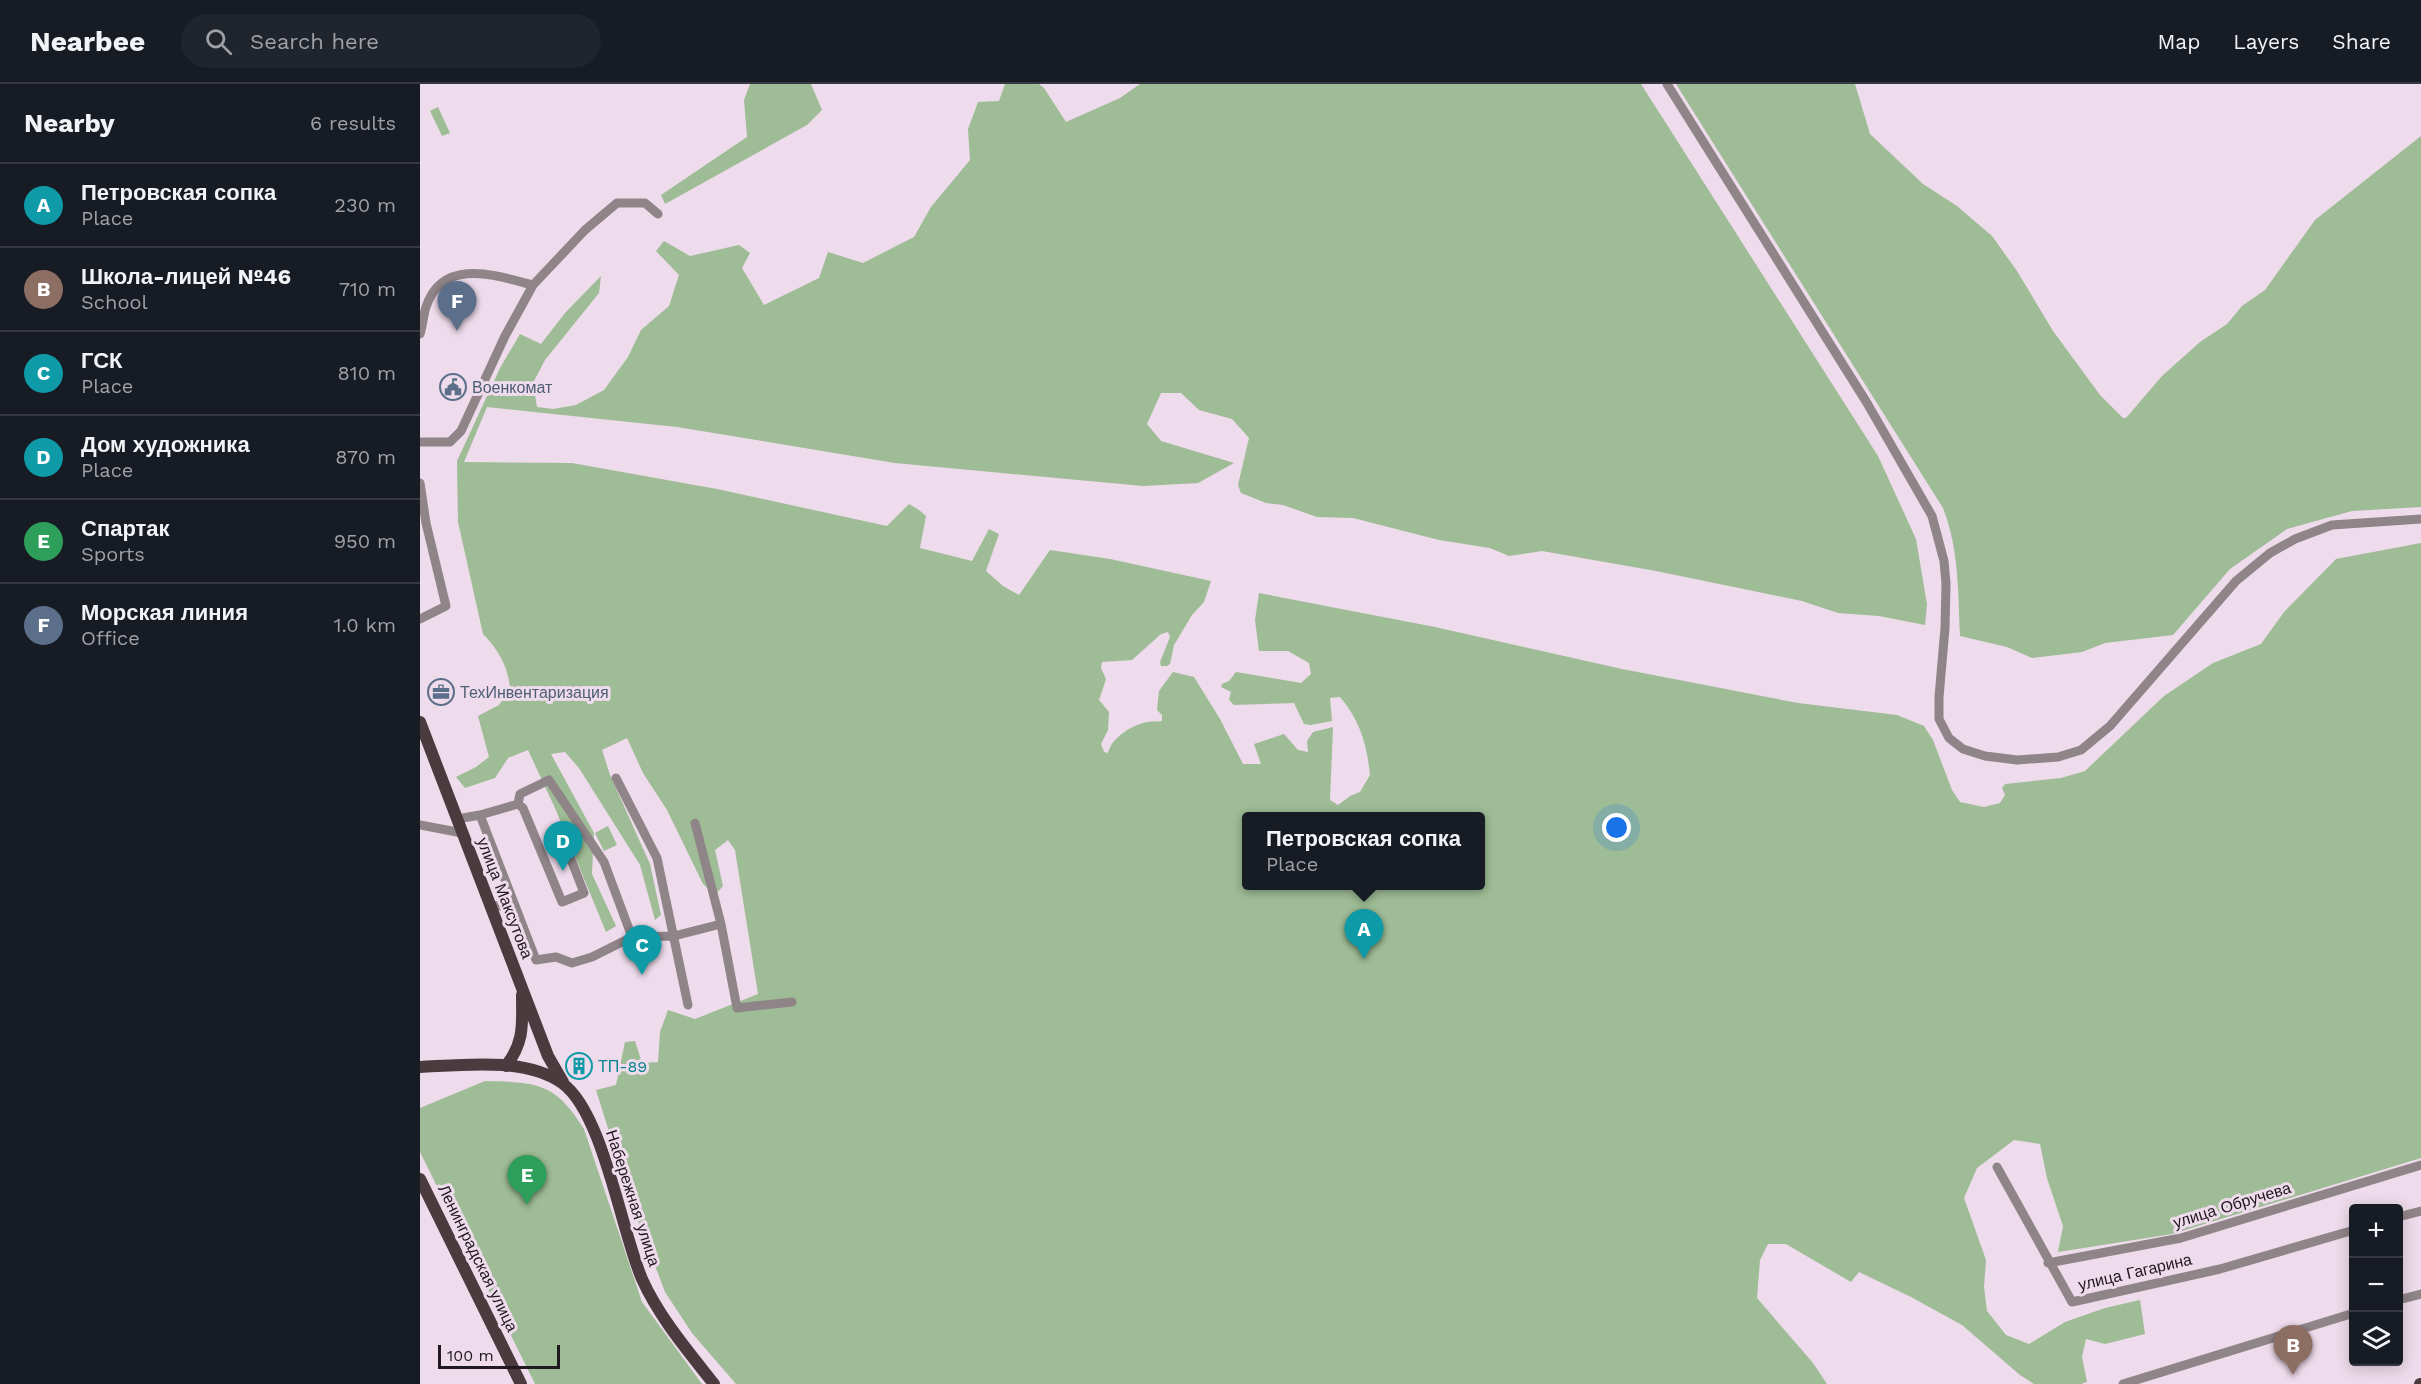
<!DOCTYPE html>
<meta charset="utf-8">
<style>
:root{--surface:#171b24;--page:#20242c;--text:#f1f3f6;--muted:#9ea1a6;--line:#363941;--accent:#7c3aed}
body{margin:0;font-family:"Work Sans",sans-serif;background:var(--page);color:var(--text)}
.controls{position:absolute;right:18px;bottom:18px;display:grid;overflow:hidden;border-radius:6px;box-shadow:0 3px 15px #0003}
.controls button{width:54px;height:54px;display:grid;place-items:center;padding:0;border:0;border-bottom:2px solid var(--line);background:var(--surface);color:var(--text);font:30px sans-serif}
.scale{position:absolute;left:18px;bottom:15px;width:122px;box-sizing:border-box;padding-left:6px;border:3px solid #20191f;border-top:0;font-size:16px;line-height:21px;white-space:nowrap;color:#20191f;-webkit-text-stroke:4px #eedbeb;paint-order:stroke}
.you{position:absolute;left:1197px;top:744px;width:21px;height:21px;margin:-15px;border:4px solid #fff;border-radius:50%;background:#1a73e8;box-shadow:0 0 0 9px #1a73e833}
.badge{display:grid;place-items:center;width:39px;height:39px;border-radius:50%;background:var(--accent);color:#fff;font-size:20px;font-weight:700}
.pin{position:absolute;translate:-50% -50px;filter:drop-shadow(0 2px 3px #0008)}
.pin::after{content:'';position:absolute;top:32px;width:21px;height:18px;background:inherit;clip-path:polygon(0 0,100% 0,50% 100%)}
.popup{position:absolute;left:822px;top:728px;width:243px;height:78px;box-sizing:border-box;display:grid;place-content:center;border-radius:6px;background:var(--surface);filter:drop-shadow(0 2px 4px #0005);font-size:20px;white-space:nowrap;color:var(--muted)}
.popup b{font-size:22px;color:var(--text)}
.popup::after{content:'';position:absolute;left:50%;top:100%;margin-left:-12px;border:12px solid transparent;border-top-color:var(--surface)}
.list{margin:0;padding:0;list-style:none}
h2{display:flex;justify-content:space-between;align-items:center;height:78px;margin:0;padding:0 24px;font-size:26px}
h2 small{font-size:20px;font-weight:400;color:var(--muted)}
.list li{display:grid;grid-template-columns:39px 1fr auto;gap:18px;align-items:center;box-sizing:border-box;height:84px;padding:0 24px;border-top:2px solid var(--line)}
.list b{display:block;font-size:22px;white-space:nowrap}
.list p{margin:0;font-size:20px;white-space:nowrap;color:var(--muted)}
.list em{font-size:20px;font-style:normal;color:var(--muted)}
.icon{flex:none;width:33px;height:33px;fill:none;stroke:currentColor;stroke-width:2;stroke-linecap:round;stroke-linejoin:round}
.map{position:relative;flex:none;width:2001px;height:1300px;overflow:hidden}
header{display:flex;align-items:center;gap:36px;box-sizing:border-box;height:84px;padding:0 30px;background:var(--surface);border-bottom:2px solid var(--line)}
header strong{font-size:28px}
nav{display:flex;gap:33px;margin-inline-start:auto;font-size:21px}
.search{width:420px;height:54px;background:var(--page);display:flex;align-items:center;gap:15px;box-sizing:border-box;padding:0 21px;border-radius:33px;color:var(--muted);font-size:22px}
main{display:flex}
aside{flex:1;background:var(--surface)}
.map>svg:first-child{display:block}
.green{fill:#9ebc95;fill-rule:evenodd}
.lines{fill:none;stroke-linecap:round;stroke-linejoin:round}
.minor{stroke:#8f8487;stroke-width:9}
.major{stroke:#4c3b3e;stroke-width:12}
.labels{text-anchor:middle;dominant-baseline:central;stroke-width:6;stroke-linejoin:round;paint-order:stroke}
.service-label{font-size:16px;fill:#4e5e75;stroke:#eedbeb;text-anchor:start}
.street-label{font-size:16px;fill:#20191f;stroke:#eedbeb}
.culture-label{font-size:16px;fill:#0d838f;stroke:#eedbeb;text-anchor:start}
</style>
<header>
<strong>Nearbee</strong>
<div class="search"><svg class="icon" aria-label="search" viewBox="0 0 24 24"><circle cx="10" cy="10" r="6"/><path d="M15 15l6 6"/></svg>Search here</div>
<nav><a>Map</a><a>Layers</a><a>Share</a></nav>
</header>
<main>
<aside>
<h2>Nearby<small>6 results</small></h2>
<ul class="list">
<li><span class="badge" style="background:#0f9aa8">A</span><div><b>Петровская сопка</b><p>Place</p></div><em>230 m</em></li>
<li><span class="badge" style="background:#8d6e63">B</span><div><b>Школа-лицей №46</b><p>School</p></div><em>710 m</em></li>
<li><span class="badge" style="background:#0f9aa8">C</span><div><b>ГСК</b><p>Place</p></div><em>810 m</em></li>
<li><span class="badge" style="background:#0f9aa8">D</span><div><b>Дом художника</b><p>Place</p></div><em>870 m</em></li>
<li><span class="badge" style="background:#2e9e5b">E</span><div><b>Спартак</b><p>Sports</p></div><em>950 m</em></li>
<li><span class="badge" style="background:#5c6f8a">F</span><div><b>Морская линия</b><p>Office</p></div><em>1.0 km</em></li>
</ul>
</aside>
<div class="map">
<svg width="2001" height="1300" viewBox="0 0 2001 1300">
<rect width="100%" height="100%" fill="#eedbeb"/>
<path class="green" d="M330 0H391L402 26 387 41 245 120 241 111 327 53 324 16Z
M585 0H619L624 4 646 38 700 14 720 0H1221L1458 372 1496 455 1507 520 1505 541 1459 532 1418 529 1382 517 1236 487 1122 467 1089 472 1070 464 1019 456 933 434 897 433 863 421 846 419 821 409 818 401 829 354 812 335 779 326 761 309H741L727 340 741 357 814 379 778 399 723 402 475 379 257 343 67 323 44 378 152 379 297 405 467 442 489 420 499 426 506 432 500 464 552 477 569 445 579 450 566 487 583 502 599 511 630 466 690 475 791 497 784 518 772 531 754 561 750 580 747 582H741L740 578 750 553 748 548 741 550 712 576 682 578 681 584 686 595 679 616 689 628 688 646 681 660 684 668 688 669C691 654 713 640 728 638 733 637 738 638 742 637V631L737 626 739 607 753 588 774 593 800 635 823 680H841L834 660 864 650 878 666 888 668 887 657 893 648 913 643 910 716 918 721 930 712 940 708 950 691C947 661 940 636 920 613L910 614 912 637 891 641 884 640 874 619 814 621 809 616 811 608 801 603 802 600 809 597 816 588 881 599 891 590 889 579 868 567H839L835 536 839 509 1015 543 1202 585 1378 619 1477 631 1504 642 1513 656 1532 706 1540 718 1564 723 1580 719 1585 711 1582 704 1585 700 1641 694 1665 687 1744 612 1793 579 1841 560 1864 528 1916 475 2001 459V1074L1752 1150 1638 1168 1643 1142 1627 1094 1620 1060 1594 1056 1557 1084 1544 1114 1566 1176 1564 1203 1567 1227 1586 1251 1609 1260 1645 1238 1685 1224 1720 1216 1725 1250 1685 1260 1666 1255 1662 1273 1667 1298 1661 1300H1614L1600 1291 1542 1241 1491 1213 1439 1188 1431 1198 1366 1160H1348L1340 1176 1337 1214 1393 1279 1407 1300H316L272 1249 245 1208 212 1121 176 1006 196 1001 205 958 215 957 222 979 238 978 240 948 248 926 275 935 338 910 315 766 308 756 295 766 303 802 295 811 283 800 247 726 223 689 207 654 182 666 190 691 230 780 241 831 235 836 220 781 159 684 145 668 131 670 174 749 172 790 196 842 186 848 135 724 108 666 88 674 75 694 45 704 36 693 56 683 69 673 58 632 79 621 90 605C89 584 78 565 63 550L38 438 37 377 80 284 100 250 121 260 145 229 181 192 179 209 125 276 113 299 117 323 133 325 156 321 184 306 208 273 221 246 249 222 259 191 236 167 244 157 270 172 319 161 330 169 322 184 344 221 399 194 408 168 443 179 494 153 511 123 550 76 548 45 558 18 579 17ZM827 732H1061V802H827Z
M1256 0H1435L1450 50 1503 100 1537 122 1572 152 1597 187 1633 247 1680 311 1703 334H1706L1742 292 1780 258 1807 240 1822 222 1845 206 1895 136 2001 52V423L1932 427 1867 445 1810 485 1753 551 1685 559 1662 568 1612 574 1587 563 1540 552C1538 507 1539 465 1523 424Z
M18 23 30 49 22 52 10 27Z
M188 742 197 761 184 767 175 749Z
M65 997C116 998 135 998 164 1045L222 1218 282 1300H115L0 1068V1024Z"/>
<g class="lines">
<path class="minor" d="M1247 0 1447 319 1512 432 1524 477 1526 500 1525 544 1519 613V635L1529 654 1543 665 1565 672 1597 676 1638 673 1661 666 1690 642 1816 497 1850 469 1875 455 1912 441 2001 435
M0 250C3 241 3 232 6 223 23 172 77 192 113 201
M0 358H30L41 347 85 252 113 201 165 146 197 119H225L238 130
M0 399 6 439 26 522 0 535
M196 694 237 774 268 921
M98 720 103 724 142 818 164 809 142 752
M60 731 98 720 100 710 129 696 184 778 212 853
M37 735 60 731 116 876 136 873 152 879 172 873 212 853 254 852 301 840
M275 739 301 840 317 924 372 918
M0 741 42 749
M70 821 96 824
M1577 1083 1652 1218 1800 1185 1934 1146
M1978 1133 2001 1127
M1628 1179 1761 1154 2001 1081
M1978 1216 2001 1210
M1703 1300 1934 1229"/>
<path class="major" d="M0 638 128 972 143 998
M86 982C105 957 102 940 102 911
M0 983C42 981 106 973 142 999 183 1028 201 1146 222 1195 239 1233 268 1267 294 1300
M0 1095 101 1300
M2000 1300H2001"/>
</g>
<defs>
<symbol id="civic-ring" viewBox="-11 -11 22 22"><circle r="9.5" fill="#eedbeb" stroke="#5c6f8a" stroke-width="1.5"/><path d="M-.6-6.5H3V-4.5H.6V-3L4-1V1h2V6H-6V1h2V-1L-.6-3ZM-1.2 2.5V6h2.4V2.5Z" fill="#5c6f8a"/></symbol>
<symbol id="office-ring" viewBox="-11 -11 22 22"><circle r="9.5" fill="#eedbeb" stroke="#5c6f8a" stroke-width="1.5"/><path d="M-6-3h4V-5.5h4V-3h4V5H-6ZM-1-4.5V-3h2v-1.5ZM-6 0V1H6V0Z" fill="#5c6f8a"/></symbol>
<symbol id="building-ring" viewBox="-11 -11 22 22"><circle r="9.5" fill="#eedbeb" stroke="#0f9aa8" stroke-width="1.5"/><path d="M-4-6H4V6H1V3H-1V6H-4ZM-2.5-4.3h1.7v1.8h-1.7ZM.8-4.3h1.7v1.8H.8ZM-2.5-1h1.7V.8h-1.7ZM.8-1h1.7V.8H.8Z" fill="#0f9aa8"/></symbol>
</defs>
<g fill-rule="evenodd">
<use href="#civic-ring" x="18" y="288" width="30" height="30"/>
<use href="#office-ring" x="6" y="593" width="30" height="30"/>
<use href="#building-ring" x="144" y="967" width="30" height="30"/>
</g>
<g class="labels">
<g class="service-label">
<text x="52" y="303">Военкомат</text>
<text x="40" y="608">ТехИнвентаризация</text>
</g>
<g class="street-label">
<text transform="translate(85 814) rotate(69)">улица Максутова</text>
<text transform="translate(213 1114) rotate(72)">Набережная улица</text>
<text transform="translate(1812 1121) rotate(-17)">улица Обручева</text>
<text transform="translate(58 1174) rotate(64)">Ленинградская улица</text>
<text transform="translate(1715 1188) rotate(-13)">улица Гагарина</text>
</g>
<g class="culture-label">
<text x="178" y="982">ТП-89</text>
</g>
</g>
</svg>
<div class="controls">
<button>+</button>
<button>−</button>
<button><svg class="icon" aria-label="layers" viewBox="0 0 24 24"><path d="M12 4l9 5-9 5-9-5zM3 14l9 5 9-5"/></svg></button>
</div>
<div class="scale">100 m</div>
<div class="you"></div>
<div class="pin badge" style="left:944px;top:875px;background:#0f9aa8">A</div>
<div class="popup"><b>Петровская сопка</b>Place</div>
<div class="pin badge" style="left:1873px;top:1291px;background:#8d6e63">B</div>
<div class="pin badge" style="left:222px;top:891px;background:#0f9aa8">C</div>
<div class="pin badge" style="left:143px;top:787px;background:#0f9aa8">D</div>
<div class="pin badge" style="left:107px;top:1121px;background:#2e9e5b">E</div>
<div class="pin badge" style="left:37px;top:247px;background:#5c6f8a">F</div>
</div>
</main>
